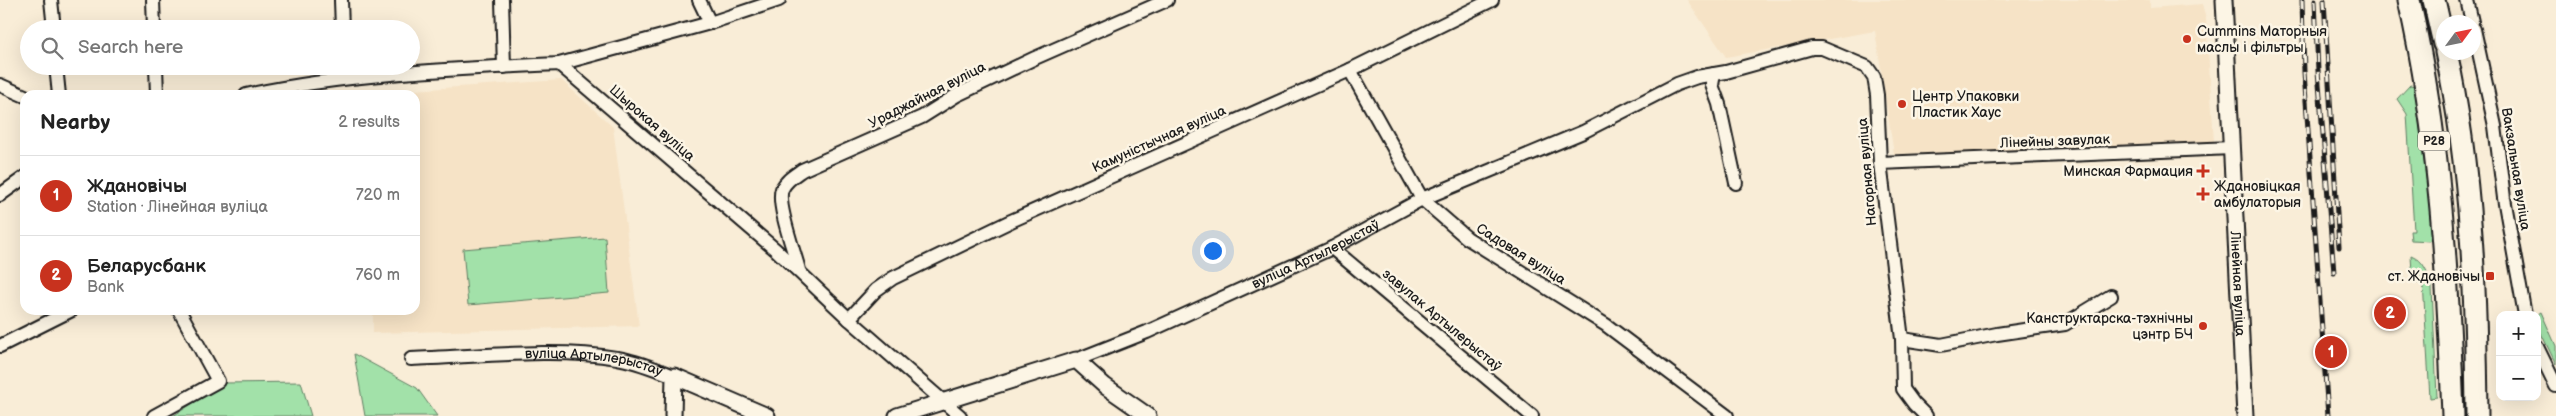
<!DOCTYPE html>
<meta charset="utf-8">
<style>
:root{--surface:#fff;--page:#f6f6f6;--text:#222;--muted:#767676;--line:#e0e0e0;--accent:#c8321e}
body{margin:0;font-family:"Balsamiq Sans",sans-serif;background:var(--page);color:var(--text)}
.controls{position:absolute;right:15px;bottom:15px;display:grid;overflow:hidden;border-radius:10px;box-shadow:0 5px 20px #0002}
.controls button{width:45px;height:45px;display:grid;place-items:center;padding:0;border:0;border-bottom:1px solid var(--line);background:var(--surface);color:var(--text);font:25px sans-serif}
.compass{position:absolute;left:2436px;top:15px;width:45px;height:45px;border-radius:50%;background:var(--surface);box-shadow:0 5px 20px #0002;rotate:57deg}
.you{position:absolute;left:1212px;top:250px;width:18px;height:18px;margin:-12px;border:4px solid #fff;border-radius:50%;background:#1a73e8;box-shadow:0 0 0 8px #1a73e833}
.badge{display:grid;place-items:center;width:32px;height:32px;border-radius:50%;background:var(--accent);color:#fff;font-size:16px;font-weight:700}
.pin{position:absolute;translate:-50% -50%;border:2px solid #fff;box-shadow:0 1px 5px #0006}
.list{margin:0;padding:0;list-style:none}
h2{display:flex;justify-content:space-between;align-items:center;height:65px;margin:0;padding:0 20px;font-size:21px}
h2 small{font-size:16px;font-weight:400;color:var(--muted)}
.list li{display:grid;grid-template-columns:32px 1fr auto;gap:15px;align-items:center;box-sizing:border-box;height:80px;padding:0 20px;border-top:1px solid var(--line)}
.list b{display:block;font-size:19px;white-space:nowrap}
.list p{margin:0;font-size:16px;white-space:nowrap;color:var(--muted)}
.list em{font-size:16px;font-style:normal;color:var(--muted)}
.icon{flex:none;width:28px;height:28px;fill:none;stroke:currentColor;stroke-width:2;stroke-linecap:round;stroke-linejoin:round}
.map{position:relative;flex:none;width:2556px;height:416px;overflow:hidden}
.search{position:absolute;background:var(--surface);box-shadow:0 5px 20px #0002;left:20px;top:20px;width:400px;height:55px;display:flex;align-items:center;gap:12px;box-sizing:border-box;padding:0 18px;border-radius:28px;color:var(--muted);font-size:19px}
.panel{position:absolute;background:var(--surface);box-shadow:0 5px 20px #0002;left:20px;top:90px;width:400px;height:225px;border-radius:15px}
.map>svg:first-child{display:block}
.built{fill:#f6e3c6}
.green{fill:#a2e1a9;stroke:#5f7e62}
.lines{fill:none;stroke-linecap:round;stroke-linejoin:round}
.minor-casing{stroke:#1c1c1c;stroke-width:16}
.tertiary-casing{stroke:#1c1c1c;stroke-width:19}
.trunk-casing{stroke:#1c1c1c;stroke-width:25}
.minor{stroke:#fcf5e5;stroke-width:12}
.tertiary{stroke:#fcf5e5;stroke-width:15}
.trunk{stroke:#fcf5e5;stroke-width:21}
.rail-casing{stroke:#1c1c1c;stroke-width:5}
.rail{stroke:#fcf5e5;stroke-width:3;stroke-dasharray:9;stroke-linecap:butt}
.poi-dot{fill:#c8321e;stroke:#fcf5e5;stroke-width:2}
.labels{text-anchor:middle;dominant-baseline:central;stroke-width:5;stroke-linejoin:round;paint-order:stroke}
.shield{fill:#fcf5e5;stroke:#5f5d58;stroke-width:1}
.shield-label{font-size:12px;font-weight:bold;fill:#1c1c1c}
.poi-label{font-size:14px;fill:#1c1c1c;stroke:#fcf5e5;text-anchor:start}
.street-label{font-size:14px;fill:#1c1c1c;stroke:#fcf5e5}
</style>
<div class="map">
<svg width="2556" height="416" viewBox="0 0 2556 416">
<rect width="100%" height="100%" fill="#f9edd7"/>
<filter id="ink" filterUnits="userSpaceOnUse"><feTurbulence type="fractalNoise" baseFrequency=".02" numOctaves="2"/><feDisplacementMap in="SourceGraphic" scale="10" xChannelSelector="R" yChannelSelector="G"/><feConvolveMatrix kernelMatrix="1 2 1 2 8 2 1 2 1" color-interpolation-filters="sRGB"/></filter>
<g filter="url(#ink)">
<path class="built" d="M1687 0H2150V8L2202 4 2206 18 2214 142 2033 151 1894 154 1875 31 1726 57Z
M561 80 613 127 639 326 373 333V310H415V95H342Z"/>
<path class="green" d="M2410 85 2415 86 2433 235 2430 241 2411 240 2410 231H2414L2407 114 2397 99Z
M605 237 609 293 468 305 463 249Z
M2411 255C2424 260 2429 274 2432 288L2437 397 2430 398 2423 283H2418L2417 273H2412Z
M2541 312 2556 346V364L2537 325 2536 315Z
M354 354 417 388 437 416H365Z
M301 382 311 416H173L224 383Z"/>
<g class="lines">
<defs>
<g id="minor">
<path d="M51 0 54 29"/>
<path d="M153 0 154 29"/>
<path d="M341 0 342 29"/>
<path d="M502 0 504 67"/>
<path d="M699 0 710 23"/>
<path d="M2467 0 2472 22"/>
<path d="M2474 29 2495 126 2504 198 2525 315"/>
<path d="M559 64 710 23 779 0"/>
<path d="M56 66 59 95"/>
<path d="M156 66 157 95"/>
<path d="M1350 70 1422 199 1467 238 1606 325 1727 416"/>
<path d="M1714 74 1712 85 1719 104 1736 183"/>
<path d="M0 85 25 96"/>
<path d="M246 95C349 73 455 69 559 64L776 250 849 319 960 416"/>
<path d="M1880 163 2232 148"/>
<path d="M0 195 25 177"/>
<path d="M1332 248 1532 416"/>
<path d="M799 270C795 253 776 204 782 189 786 180 795 175 802 170L922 117 957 95 1035 58 1167 0"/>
<path d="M849 319 876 290 893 278 1011 221 1350 70 1492 0"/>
<path d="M1902 339 1941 345 1997 334 2065 324 2111 296"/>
<path d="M0 346 72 310"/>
<path d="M2537 347 2556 386"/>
<path id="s1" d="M411 359C474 357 556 347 617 358 637 361 655 369 674 376"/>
<path id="s2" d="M1076 360 1147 332 1332 248 1422 199 1583 132 1677 84 1697 77 1726 72 1812 48H1822L1867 67 1874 77 1877 95 1880 163 1902 339 1903 389 1914 404 1926 416"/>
<path d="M154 416 218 381 179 310"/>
</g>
<g id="tertiary">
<path id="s3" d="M2224 0 2245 416"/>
<path d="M673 416 674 376 767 416"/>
<path d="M897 416 1076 360 1105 386 1148 416"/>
</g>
<path id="trunk" d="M2409 0C2440 136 2448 276 2453 416
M2434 0 2444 44
M2446 52C2472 170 2476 296 2477 416"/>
</defs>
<use href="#minor" class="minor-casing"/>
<use href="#tertiary" class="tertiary-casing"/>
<use href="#trunk" class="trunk-casing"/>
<use href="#minor" class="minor"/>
<use href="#tertiary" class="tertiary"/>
<use href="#trunk" class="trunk"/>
<defs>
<path id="rail" d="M2302 0 2304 72 2328 416
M2315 0 2318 71 2334 273
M2324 0 2339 247"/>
</defs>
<use href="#rail" class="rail-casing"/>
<use href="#rail" class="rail"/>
</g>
</g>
<g class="poi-dot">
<circle cx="2187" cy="39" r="5"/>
<circle cx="1902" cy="104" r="5"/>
<path d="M2200.5 163.5h5v5h5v5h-5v5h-5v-5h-5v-5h5z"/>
<path d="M2200.5 186.5h5v5h5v5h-5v5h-5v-5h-5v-5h5z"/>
<rect x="2485" y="271" width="10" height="10" rx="2.5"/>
<circle cx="2203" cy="326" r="5"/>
</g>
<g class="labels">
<rect class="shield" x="2418" y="131.5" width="32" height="19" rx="4"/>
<g class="shield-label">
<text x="2434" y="141">Р28</text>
</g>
<g class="poi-label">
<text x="2197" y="31">Cummins Маторныя<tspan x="2197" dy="16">маслы і фільтры</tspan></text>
<text x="1912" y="96">Центр Упаковки<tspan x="1912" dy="16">Пластик Хаус</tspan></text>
<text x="2193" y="171" text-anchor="end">Минская Фармация</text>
<text x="2214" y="186">Ждановіцкая<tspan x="2214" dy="16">амбулаторыя</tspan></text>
<text x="2480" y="276" text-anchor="end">ст. Ждановічы</text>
<text x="2193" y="318" text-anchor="end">Канструктарска-тэхнічны<tspan x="2193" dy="16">цэнтр БЧ</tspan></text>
</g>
<g class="street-label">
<text transform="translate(927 95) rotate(-27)">Ураджайная вуліца</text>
<text transform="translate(652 123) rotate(41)">Шырокая вуліца</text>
<text transform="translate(1159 139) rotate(-24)">Камуністычная вуліца</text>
<text transform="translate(2055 141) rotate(-2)">Лінейны завулак</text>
<text transform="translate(2516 169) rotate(81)">Вакзальная вуліца</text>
<text transform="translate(1867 172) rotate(-95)">Нагорная вуліца</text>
<text stroke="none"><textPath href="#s2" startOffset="262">вуліца Артылерыстаў</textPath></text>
<text transform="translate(1521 254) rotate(32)">Садовая вуліца</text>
<text stroke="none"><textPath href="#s3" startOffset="284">Лінейная вуліца</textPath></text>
<text transform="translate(1442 320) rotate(40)">завулак Артылерыстаў</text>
<text stroke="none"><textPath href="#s1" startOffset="184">вуліца Артылерыстаў</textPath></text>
</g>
</g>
</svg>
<div class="controls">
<button>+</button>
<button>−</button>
</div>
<svg class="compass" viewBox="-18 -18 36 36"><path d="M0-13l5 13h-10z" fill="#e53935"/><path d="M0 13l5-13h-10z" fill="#767676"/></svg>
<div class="you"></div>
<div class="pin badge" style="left:2331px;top:352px">1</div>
<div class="pin badge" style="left:2390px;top:313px">2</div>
<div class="search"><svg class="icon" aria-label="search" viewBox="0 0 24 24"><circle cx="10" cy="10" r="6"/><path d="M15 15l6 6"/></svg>Search here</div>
<section class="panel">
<h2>Nearby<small>2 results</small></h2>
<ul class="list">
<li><span class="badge">1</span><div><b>Ждановічы</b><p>Station · Лінейная вуліца</p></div><em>720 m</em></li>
<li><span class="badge">2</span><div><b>Беларусбанк</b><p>Bank</p></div><em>760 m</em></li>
</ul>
</section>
</div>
